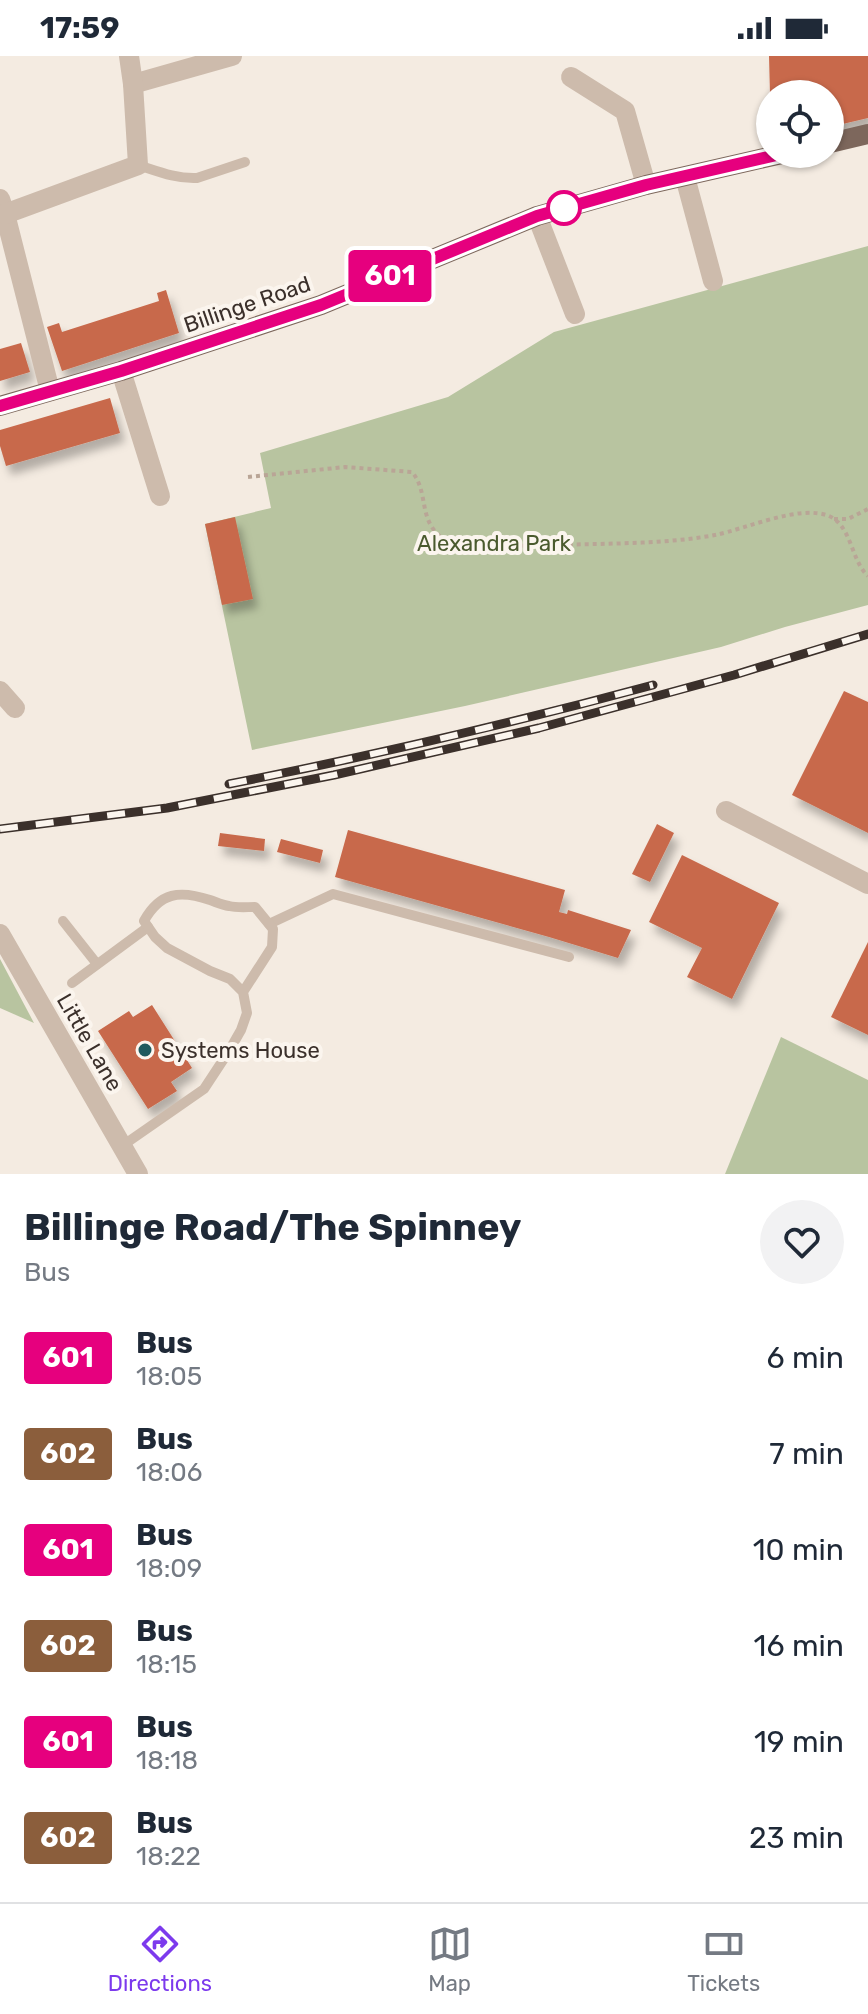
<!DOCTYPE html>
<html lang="en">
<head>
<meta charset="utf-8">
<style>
  body { margin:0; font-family:Rubik,sans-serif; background:#f2f2f3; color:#1f2937; height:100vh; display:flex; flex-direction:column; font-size:30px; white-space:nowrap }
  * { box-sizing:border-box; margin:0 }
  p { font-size:26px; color:#747a83 }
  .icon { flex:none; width:44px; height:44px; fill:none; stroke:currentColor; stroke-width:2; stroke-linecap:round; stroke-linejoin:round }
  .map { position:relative; height:1118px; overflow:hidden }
  .side { display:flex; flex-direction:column; background:#fff; flex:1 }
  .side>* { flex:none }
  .badge { padding:0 16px; border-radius:6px; font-size:28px; line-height:52px }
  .fabs { position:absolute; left:756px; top:24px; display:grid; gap:16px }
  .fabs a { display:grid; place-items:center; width:88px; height:88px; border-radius:50%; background:#fff; box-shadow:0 2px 6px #0004; font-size:40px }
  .map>.badge { position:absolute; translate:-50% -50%; box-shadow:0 0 0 4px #fff }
  .round { display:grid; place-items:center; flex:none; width:84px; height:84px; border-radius:42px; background:#f2f2f3 }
  .headline { display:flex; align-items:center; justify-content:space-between; height:136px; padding:0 24px }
  h1 { font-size:38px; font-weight:700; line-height:60px }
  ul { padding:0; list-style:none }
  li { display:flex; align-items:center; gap:24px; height:96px; padding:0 24px }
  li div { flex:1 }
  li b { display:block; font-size:30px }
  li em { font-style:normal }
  li .badge { min-width:88px; font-weight:700; text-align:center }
  .status { display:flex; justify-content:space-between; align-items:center; height:56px; padding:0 40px; background:#fff; direction:ltr }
  .status svg { height:22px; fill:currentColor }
  .tab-bar { display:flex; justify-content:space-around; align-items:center; height:112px; border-top:2px solid #e0e1e3; background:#fff; font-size:22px; color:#747a83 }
  .tab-bar a { display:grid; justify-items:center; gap:4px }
  .tab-bar .on { color:#7c3aed }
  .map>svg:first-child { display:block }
</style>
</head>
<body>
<div class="status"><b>17:59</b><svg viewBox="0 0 49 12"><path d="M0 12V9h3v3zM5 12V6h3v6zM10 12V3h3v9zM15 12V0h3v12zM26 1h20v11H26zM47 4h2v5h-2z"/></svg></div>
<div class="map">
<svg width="868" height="1118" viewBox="0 0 868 1118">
  <defs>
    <filter id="shadow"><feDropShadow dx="5" dy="9" stdDeviation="4" flood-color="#0004"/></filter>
  </defs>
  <rect width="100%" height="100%" fill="#f4ebe1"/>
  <g fill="#b8c4a0">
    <path d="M 868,190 L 868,549 L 785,571 L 721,591 L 465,650 L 252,694 L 205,468 L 271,452 L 260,397 L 448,341 L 554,276 Z"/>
    <path d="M 0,903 L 34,967 L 0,952 Z"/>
    <path d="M 781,981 L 868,1024 L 868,1118 L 725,1118 Z"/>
  </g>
  <g fill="#c8694b" filter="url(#shadow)">
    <path d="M 769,0 L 868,0 L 868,62 L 830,71 L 830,38 L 770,38 Z"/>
    <path d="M 166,234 L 179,277 L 62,315 L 47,271 L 59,267 L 62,276 L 159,245 L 157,237 Z"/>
    <path d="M 21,287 L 30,316 L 0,325 L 0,293 Z"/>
    <path d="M 110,342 L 120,377 L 6,410 L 0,390 L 0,374 Z"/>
    <path d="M 235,461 L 253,543 L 222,549 L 205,468 Z"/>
    <path d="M 844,635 L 868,646 L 868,777 L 792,739 Z"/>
    <path d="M 657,768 L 674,777 L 650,826 L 632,818 Z"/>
    <path d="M 348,774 L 565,834 L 559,856 L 567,858 L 568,854 L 631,874 L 618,902 L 549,881 L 335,821 Z"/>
    <path d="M 220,777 L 265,783 L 264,795 L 218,790 Z"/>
    <path d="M 281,783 L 323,794 L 320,807 L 277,796 Z"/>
    <path d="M 682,799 L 779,847 L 732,943 L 687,921 L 702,892 L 649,866 Z"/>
    <path d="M 868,886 L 868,979 L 831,961 Z"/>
    <path d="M 152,949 L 192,1012 L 171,1026 L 177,1035 L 148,1053 L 98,975 L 129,955 L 133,961 Z"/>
  </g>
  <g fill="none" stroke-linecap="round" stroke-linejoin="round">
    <g stroke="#b9a596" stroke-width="4" stroke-dasharray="4 4" stroke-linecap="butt">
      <path d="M 248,421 L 345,411 L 412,416 C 426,432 421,455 432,471 C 438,481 447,486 457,491 C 504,490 551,489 598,488 C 637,487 677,486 715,479 C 746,473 799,448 829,460 C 852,470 851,505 868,520"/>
      <path d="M 834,463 L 848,463 L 868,453"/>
    </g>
    <g stroke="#cdbbac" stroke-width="10">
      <path d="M 138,109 C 157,115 176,123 197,122 L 245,106"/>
      <path d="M 63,865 L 97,908"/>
      <path d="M 269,868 L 333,838 L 569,901"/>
      <path d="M 72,927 L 148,871"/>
      <path d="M 122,1090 L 204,1033 L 229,995 L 241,974 L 247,957 L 243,936 L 230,923 L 210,915 L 167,892 L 155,881 L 144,865 C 160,836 180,834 210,844 C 216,846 222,849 229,850 C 237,852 246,851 255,851 L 273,873 L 272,891 L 243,936"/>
    </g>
    <g stroke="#cdbbac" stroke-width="20">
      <path d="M 571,21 L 625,55 L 646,129"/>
      <path d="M 133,28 L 232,0"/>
      <path d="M 685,121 L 713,225"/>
      <path d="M 0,143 L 5,158 L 50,335"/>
      <path d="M 5,158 L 138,109 L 133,28 L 129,0"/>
      <path d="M 537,160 L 575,258"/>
      <path d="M 121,315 L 160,440"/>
      <path d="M 0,635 L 15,652"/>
      <path d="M 726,755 L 868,828"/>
    </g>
    <path stroke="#cdbbac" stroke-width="20" d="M 0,878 L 138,1118"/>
    <g stroke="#7d675c" stroke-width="20">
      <path d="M 830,87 L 868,78"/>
      <path d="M 0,350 L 121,315 L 321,249 L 537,160 L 646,129 L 782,98"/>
    </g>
    <g stroke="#3b302b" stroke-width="9">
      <g id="rail">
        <path d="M 229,728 C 371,700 513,667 653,629"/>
        <path d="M 0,773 L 167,752 L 334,719 L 539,672 L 734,619 L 868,578"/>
      </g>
    </g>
    <use href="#rail" stroke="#fbf5ee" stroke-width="6" stroke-dasharray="18" stroke-linecap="butt"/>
  </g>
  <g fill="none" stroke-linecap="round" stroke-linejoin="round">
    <g stroke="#fff" stroke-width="18">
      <path id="line" d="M 0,350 L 121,315 L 321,249 L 537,160 L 646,129 L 781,98"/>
    </g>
    <use href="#line" stroke="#e6007e" stroke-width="12"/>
  </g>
  <circle fill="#fff" stroke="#e6007e" stroke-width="4" cx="564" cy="152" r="16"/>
  <circle fill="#1f5a5e" stroke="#fbf5ee" stroke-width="3" cx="145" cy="994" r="8"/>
  <g text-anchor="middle" stroke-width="8" stroke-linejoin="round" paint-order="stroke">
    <g font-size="22" fill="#3b302b" stroke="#fbf5ee">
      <text transform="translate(247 248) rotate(-19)" y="8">Billinge Road</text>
      <text transform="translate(90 986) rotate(60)" y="8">Little Lane</text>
    </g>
    <g font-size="22" fill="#4a5a2e" stroke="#fbf5ee">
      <text x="494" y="495">Alexandra Park</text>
    </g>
    <g font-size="22" fill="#3b302b" stroke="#fbf5ee" text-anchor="start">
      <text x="161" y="1002">Systems House</text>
    </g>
  </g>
</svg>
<div class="fabs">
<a><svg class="icon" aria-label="locate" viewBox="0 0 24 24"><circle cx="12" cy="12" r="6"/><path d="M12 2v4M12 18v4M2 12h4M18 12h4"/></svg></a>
</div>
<b class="badge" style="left:390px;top:220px;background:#e6007e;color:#fff">601</b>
</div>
<section class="side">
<div class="headline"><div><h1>Billinge Road/The Spinney</h1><p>Bus</p></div><a class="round"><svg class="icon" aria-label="heart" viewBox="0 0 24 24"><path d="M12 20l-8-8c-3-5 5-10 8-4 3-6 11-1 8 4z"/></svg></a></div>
<ul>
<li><span class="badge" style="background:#e6007e;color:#fff">601</span><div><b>Bus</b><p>18:05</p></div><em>6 min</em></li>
<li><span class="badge" style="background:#8b5e3c;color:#fff">602</span><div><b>Bus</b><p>18:06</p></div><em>7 min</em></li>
<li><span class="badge" style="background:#e6007e;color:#fff">601</span><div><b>Bus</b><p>18:09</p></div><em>10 min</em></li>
<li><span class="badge" style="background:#8b5e3c;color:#fff">602</span><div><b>Bus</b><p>18:15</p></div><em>16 min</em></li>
<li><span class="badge" style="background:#e6007e;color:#fff">601</span><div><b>Bus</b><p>18:18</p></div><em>19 min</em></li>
<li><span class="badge" style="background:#8b5e3c;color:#fff">602</span><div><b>Bus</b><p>18:22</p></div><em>23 min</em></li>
</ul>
</section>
<nav class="tab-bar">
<a class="on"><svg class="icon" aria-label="directions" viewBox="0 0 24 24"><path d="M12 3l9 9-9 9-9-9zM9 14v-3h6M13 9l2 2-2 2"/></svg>Directions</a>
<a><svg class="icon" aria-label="map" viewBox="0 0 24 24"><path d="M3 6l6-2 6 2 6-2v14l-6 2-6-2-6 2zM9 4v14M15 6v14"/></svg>Map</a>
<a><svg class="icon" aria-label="tickets" viewBox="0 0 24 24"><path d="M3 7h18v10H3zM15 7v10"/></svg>Tickets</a>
</nav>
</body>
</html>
